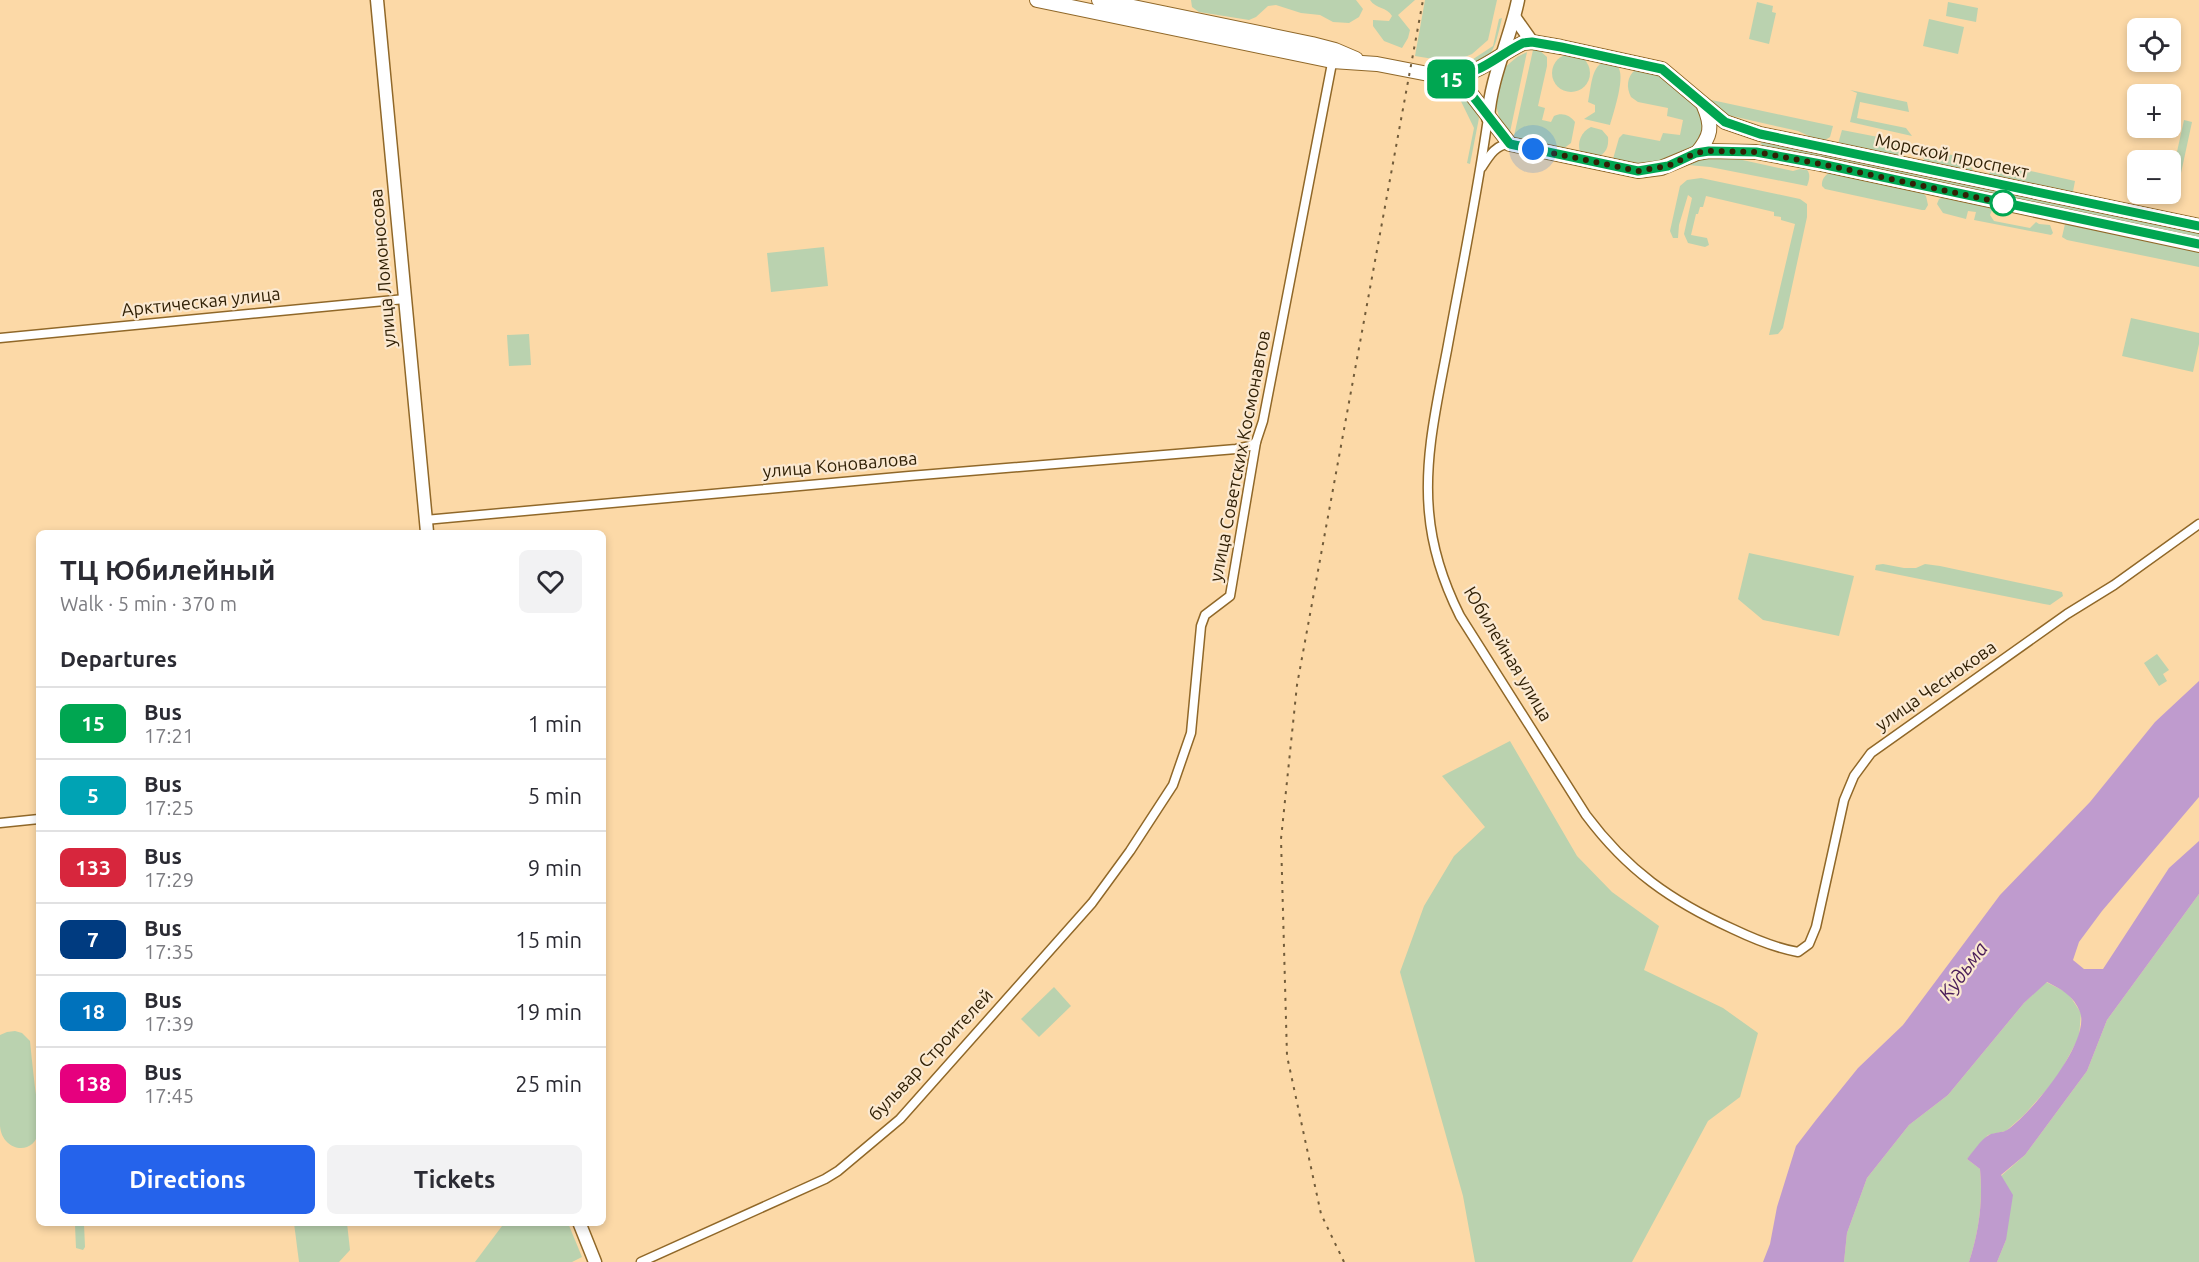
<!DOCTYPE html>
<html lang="en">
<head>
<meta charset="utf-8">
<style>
  body { margin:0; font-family:Ubuntu,sans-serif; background:#f2f2f3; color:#2b2b33; height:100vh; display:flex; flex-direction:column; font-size:22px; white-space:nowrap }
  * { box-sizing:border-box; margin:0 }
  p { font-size:20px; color:#7c7c81 }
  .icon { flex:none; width:33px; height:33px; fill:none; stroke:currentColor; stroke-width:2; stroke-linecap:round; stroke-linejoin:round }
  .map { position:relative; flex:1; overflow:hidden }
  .details { position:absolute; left:36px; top:530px; width:570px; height:696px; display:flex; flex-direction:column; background:#fff; border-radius:9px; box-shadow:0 3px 9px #0003 }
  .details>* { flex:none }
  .badge { padding:0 12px; border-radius:9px; font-size:21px; line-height:39px }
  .tools { position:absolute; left:2127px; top:18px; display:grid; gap:12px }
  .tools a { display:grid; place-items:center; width:54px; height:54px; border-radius:9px; background:#fff; box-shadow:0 3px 9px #0003; font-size:30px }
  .you { position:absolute; width:30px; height:30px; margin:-15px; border:4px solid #fff; border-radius:50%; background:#1a73e8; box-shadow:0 0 0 9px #1a73e833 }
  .map>.badge { position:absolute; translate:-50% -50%; box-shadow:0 0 0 3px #fff }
  h2 { padding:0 24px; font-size:22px; line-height:54px }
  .round { display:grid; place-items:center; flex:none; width:63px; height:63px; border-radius:9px; background:#f2f2f3 }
  .overview { display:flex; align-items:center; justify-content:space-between; height:102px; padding:0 24px }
  h1 { font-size:28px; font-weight:700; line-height:45px }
  .cta { display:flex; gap:12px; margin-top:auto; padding:12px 24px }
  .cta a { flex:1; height:69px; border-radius:9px; background:#2563eb; color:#fff; font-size:24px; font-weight:700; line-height:69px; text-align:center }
  .cta a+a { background:#f2f2f3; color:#2b2b33 }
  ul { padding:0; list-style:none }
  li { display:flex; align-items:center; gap:18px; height:72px; padding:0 24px; border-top:2px solid #e1e1e2 }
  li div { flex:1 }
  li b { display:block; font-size:22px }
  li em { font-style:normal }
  li .badge { min-width:66px; font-weight:700; text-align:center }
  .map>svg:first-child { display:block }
</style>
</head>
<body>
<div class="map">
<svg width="2199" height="1262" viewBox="0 0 2199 1262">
  <rect width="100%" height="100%" fill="#fcd9a7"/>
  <g fill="#bad2af">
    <path d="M 1191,0 L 1356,0 L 1363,9 L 1359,17 L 1349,23 L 1333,22 L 1320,15 L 1301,13 L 1276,5 L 1268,6 L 1256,17 L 1249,20 L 1199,12 L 1192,7 Z"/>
    <path d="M 1370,0 L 1415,0 L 1398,15 L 1410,30 L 1408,38 L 1402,48 L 1384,41 L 1373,26 L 1373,20 L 1389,21 L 1392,16 C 1387,7 1376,9 1370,0 Z"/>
    <path d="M 1425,0 L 1497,0 L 1488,40 L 1472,54 L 1465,57 L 1446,61 L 1415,56 Z"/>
    <path d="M 1757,2 L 1773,6 L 1772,12 L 1776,13 L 1769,44 L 1749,39 Z"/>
    <path d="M 1948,2 L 1978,8 L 1976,22 L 1946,16 Z"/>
    <path d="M 1502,18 C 1492,59 1494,55 1457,74 L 1458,69 L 1493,46 L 1499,19 Z"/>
    <path d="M 1929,19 L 1964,27 L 1958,54 L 1923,46 Z"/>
    <path d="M 1533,50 L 1539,50 L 1547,57 L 1547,66 L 1538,106 L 1545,108 L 1542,120 L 1551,122 L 1554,116 C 1562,112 1570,115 1575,122 L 1571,143 L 1563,149 L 1517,141 L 1514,136 Z"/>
    <path d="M 1527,52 L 1510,132 L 1500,120 L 1495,102 L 1504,68 L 1517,57 Z"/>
    <circle cx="1571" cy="73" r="19"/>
    <path d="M 1603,62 C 1607,63 1614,64 1617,66 C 1627,74 1613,114 1610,125 L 1584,119 L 1595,112 L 1595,105 L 1588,102 C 1591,89 1591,68 1603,62 Z"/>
    <path d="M 1635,70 L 1657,74 L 1673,83 L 1697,107 L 1704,125 L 1702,137 L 1691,152 L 1642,167 L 1613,159 L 1619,138 L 1623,134 L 1660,141 L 1663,133 L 1680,135 L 1683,120 L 1667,116 L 1668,108 L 1638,102 L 1631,97 C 1626,87 1627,77 1635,70 Z"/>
    <path d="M 1455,89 L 1470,101 L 1479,118 L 1470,164 L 1467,163 L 1474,128 Z"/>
    <path d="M 1850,90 L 1907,102 L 1909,112 L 1860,102 L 1857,118 L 1906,128 L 1912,136 L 1850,122 L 1857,93 Z"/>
    <path d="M 1707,99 L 1833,126 L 1830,137 L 1822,142 L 1798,131 L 1723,114 Z"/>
    <path d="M 2184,120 L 2192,122 L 2178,187 L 2171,186 L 2171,179 Z"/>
    <path d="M 1591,127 L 1602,130 L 1608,137 C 1609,147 1606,153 1597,158 L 1580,152 C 1577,142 1581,132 1591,127 Z"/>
    <path d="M 1842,130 L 1909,143 C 1910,151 1906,153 1899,157 L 1838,144 Z"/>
    <path d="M 1764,141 L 2199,233 L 2199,239 L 1765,148 L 1760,143 Z"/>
    <path d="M 1921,148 L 1965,158 L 1976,175 L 1927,165 L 1921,154 Z"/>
    <path d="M 1713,156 L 1729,157 L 1793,171 L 1800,169 L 1807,170 C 1811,174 1809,181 1807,186 L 1710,167 L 1688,165 L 1688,163 Z"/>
    <path d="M 1995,163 L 2075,181 L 2072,197 L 1987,178 Z"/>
    <path d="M 1831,172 L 1920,191 L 1926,196 L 1928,205 L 1925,210 L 1922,210 L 1825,189 L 1822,186 C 1821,179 1826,174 1831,172 Z"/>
    <path d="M 1701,178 L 1800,199 L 1807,204 L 1807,217 L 1783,328 L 1778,334 L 1769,335 L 1795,224 L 1781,220 L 1781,217 L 1774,216 L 1774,212 L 1706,196 L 1703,207 L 1700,207 L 1698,214 L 1696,214 L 1691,235 L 1707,238 L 1709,245 L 1705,247 L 1688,243 L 1684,234 L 1692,198 L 1688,195 L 1679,225 L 1678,238 L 1673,238 L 1670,231 L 1680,186 L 1687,180 Z"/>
    <path d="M 1946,196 L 1990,207 L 1992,210 L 1990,215 L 1994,221 L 2030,228 L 2036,222 L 2039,224 L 2050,225 L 2053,233 L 2051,235 L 1974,220 L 1976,212 L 1968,211 L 1966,219 L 1943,213 L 1937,204 L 1939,199 Z"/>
    <path d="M 2065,224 L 2199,251 L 2199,267 L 2067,240 L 2062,237 Z"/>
    <path d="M 824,247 L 828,286 L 771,292 L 767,253 Z"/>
    <path d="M 2131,318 L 2199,333 L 2199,344 L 2193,372 L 2122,356 Z"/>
    <path d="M 529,334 L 531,365 L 509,366 L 507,335 Z"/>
    <path d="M 1749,553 L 1854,576 L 1839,636 L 1763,620 L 1738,599 Z"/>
    <path d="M 1883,564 L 1904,568 L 1916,568 L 1925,564 L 1940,566 L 2062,592 L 2063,596 L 2050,605 L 2044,604 L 1875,570 L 1876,565 Z"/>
    <path d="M 2157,654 L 2169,670 L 2163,674 L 2167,681 L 2159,686 L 2144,663 Z"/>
    <path d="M 1510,741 L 1577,856 L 1612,892 L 1659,926 L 1644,970 L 1723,1008 L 1758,1033 L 1740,1097 L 1708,1121 L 1632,1262 L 1475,1262 L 1463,1196 L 1400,972 L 1424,906 L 1454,856 L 1485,827 L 1442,776 Z"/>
    <path d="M 2199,894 L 2199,1262 L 1997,1262 L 2006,1240 L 2001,1176 L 2025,1155 L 2087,1071 L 2107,1020 Z"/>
    <path d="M 2046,982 L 2068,993 L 2081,1013 L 2079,1037 L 2057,1078 L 2024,1115 L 2006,1131 L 1988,1135 L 1967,1159 L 1980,1169 C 1983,1202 1979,1231 1969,1262 L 1844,1262 L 1847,1233 L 1867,1178 L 1909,1125 L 1948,1095 L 2024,1003 Z"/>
    <path d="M 1054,987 L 1071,1006 L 1039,1037 L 1021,1019 Z"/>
    <path d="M 15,1031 L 22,1033 L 30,1041 C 32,1061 34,1082 37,1102 C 37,1111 40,1121 39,1130 C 35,1157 2,1152 0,1126 L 0,1035 L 7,1032 Z"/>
    <path d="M 505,1222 L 568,1223 L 582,1257 L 572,1262 L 475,1262 Z"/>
    <path d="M 77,1223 L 84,1224 L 85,1247 L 83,1250 L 76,1248 L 75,1225 Z"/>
    <path d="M 294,1223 L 347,1223 L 350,1250 L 339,1262 L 299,1262 Z"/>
  </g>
  <path fill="#bf9bce" d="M 2199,681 L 2199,797 L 2102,911 L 2079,942 L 2073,960 L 2084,969 L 2103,969 L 2169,868 L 2199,841 L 2199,894 L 2107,1020 L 2087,1071 L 2025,1155 L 2001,1175 L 2013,1195 L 2006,1240 L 1997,1262 L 1969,1262 C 1979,1231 1983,1202 1980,1169 L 1967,1159 C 1973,1152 1981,1139 1989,1135 C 1994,1132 2002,1133 2007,1130 C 2030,1115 2091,1041 2080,1012 C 2074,996 2061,989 2047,982 L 2024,1003 L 1948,1095 L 1909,1125 L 1867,1178 L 1847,1233 L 1844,1262 L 1763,1262 L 1770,1244 L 1777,1207 L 1796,1146 L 1816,1120 L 1858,1068 L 1903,1025 L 2000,895 L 2090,802 L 2155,722 Z"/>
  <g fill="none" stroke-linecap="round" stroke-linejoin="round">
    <g stroke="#906829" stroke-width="11">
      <g id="street">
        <path d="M 1488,118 C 1477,196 1461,273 1447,350 C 1437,403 1424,458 1429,512 C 1432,548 1444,584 1460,616 L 1586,815 C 1627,870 1671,901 1733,929 C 1754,939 1775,948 1798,952 L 1809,944 L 1816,927 L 1844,800 L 1854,776 L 1871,753 L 2067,614 L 2114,585 L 2199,524"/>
        <path d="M 1482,167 C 1489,156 1496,144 1510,144"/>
        <path d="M 0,338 L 405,299"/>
        <path d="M 425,520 L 909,476 L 1236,449 L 1250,446 L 1256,442"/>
        <path d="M 0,823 L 39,819"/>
        <path d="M 641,1262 L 825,1179 L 838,1171 L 900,1119 L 1092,903 L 1130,851 L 1173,785 L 1191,733 L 1201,626 L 1205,615 L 1230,596 L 1256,442 L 1263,421 L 1333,58"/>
      </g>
    </g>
    <g stroke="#906829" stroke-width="15">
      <g id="secondary">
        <path d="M 377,0 L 427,532"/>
        <path d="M 1515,18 L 1532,42"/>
        <path d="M 1488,118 C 1491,76 1510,40 1518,0"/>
        <path d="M 579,1222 L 595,1262"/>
      </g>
    </g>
    <g stroke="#906829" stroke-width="16">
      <g id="primary">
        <path d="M 1037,0 L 1332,61 L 1377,64 L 1449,78 L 1468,90 L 1510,144 L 1638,171 L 1661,168 L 1697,153 L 1709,151 L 1756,152 L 1821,164 L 2199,245"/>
        <path d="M 1099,0 L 1312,44 L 1335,50 L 1356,59"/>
        <path d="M 1449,78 C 1479,74 1498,55 1523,43 L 1532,42 L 1561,47 L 1662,69 L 1725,122 L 1760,134 L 2199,226"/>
        <path d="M 1697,153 C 1711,136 1713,127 1704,106"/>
      </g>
    </g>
    <use href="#street" stroke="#fff" stroke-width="8"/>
    <use href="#secondary" stroke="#fff" stroke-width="12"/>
    <use href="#primary" stroke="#fff" stroke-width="14"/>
    <path stroke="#725c3a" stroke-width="2" stroke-dasharray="3 6" stroke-linecap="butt" d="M 1344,1262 L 1321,1214 L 1287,1056 L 1281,839 L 1297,685 L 1423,0"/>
  </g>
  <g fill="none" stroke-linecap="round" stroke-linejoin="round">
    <g stroke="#fff" stroke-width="14">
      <path id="line" d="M 2199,226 L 1760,134 L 1725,122 L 1662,69 L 1561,47 L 1532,42 L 1523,43 C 1497,56 1480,74 1449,78 L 1468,90 L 1510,144 L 1524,147 L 1638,171 L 1668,166 L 1696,153 L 1709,151 L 1756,152 L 1821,164 L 2199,244"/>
    </g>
    <use href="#line" stroke="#00a651" stroke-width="9"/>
    <path stroke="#312106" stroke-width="6" stroke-dasharray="0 10.8" d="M 1533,149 L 1638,171 L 1668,166 L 1696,153 L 1709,151 L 1756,152 L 1821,164 L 2003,203"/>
  </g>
  <circle fill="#fff" stroke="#00a651" stroke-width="3" cx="2003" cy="203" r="12"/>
  <g text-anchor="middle" stroke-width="4.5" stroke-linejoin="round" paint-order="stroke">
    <g font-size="18" fill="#312106" stroke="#fbe9d1">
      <text transform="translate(1952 156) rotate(12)" y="6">Морской проспект</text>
      <text transform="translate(383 268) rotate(-95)" y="6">улица Ломоносова</text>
      <text transform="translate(201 302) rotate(-6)" y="6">Арктическая улица</text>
      <text transform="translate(1240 456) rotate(-79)" y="6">улица Советских Космонавтов</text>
      <text transform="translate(840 465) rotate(-5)" y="6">улица Коновалова</text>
      <text transform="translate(1508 654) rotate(59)" y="6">Юбилейная улица</text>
      <text transform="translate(1936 686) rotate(-35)" y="6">улица Чеснокова</text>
      <text transform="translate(931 1055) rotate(-47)" y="6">бульвар Строителей</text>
    </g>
    <g font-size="20" font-style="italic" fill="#4a1d59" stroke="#fbe9d1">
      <text transform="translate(1963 971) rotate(-53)" y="7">Кудьма</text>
    </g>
  </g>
</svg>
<div class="tools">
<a><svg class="icon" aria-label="locate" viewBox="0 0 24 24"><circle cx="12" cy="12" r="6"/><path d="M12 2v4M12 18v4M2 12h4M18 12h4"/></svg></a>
<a>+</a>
<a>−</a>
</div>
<div class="you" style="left:1533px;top:149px"></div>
<b class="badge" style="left:1451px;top:79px;background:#00a651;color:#fff">15</b>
<section class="details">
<div class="overview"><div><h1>ТЦ Юбилейный</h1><p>Walk · 5 min · 370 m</p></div><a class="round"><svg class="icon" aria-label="heart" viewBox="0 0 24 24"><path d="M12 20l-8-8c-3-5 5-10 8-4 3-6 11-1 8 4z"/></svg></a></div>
<h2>Departures</h2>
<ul>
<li><span class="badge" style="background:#00a651;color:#fff">15</span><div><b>Bus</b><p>17:21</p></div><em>1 min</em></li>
<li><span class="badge" style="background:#00a3b4;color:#fff">5</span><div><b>Bus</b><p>17:25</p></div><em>5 min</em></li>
<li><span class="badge" style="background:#d7263d;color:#fff">133</span><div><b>Bus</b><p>17:29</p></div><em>9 min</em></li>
<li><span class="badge" style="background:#003b80;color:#fff">7</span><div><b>Bus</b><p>17:35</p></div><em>15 min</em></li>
<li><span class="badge" style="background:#0072bc;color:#fff">18</span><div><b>Bus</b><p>17:39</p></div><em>19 min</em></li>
<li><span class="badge" style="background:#e6007e;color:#fff">138</span><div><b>Bus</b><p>17:45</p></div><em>25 min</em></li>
</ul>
<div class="cta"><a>Directions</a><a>Tickets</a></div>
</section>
</div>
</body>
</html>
